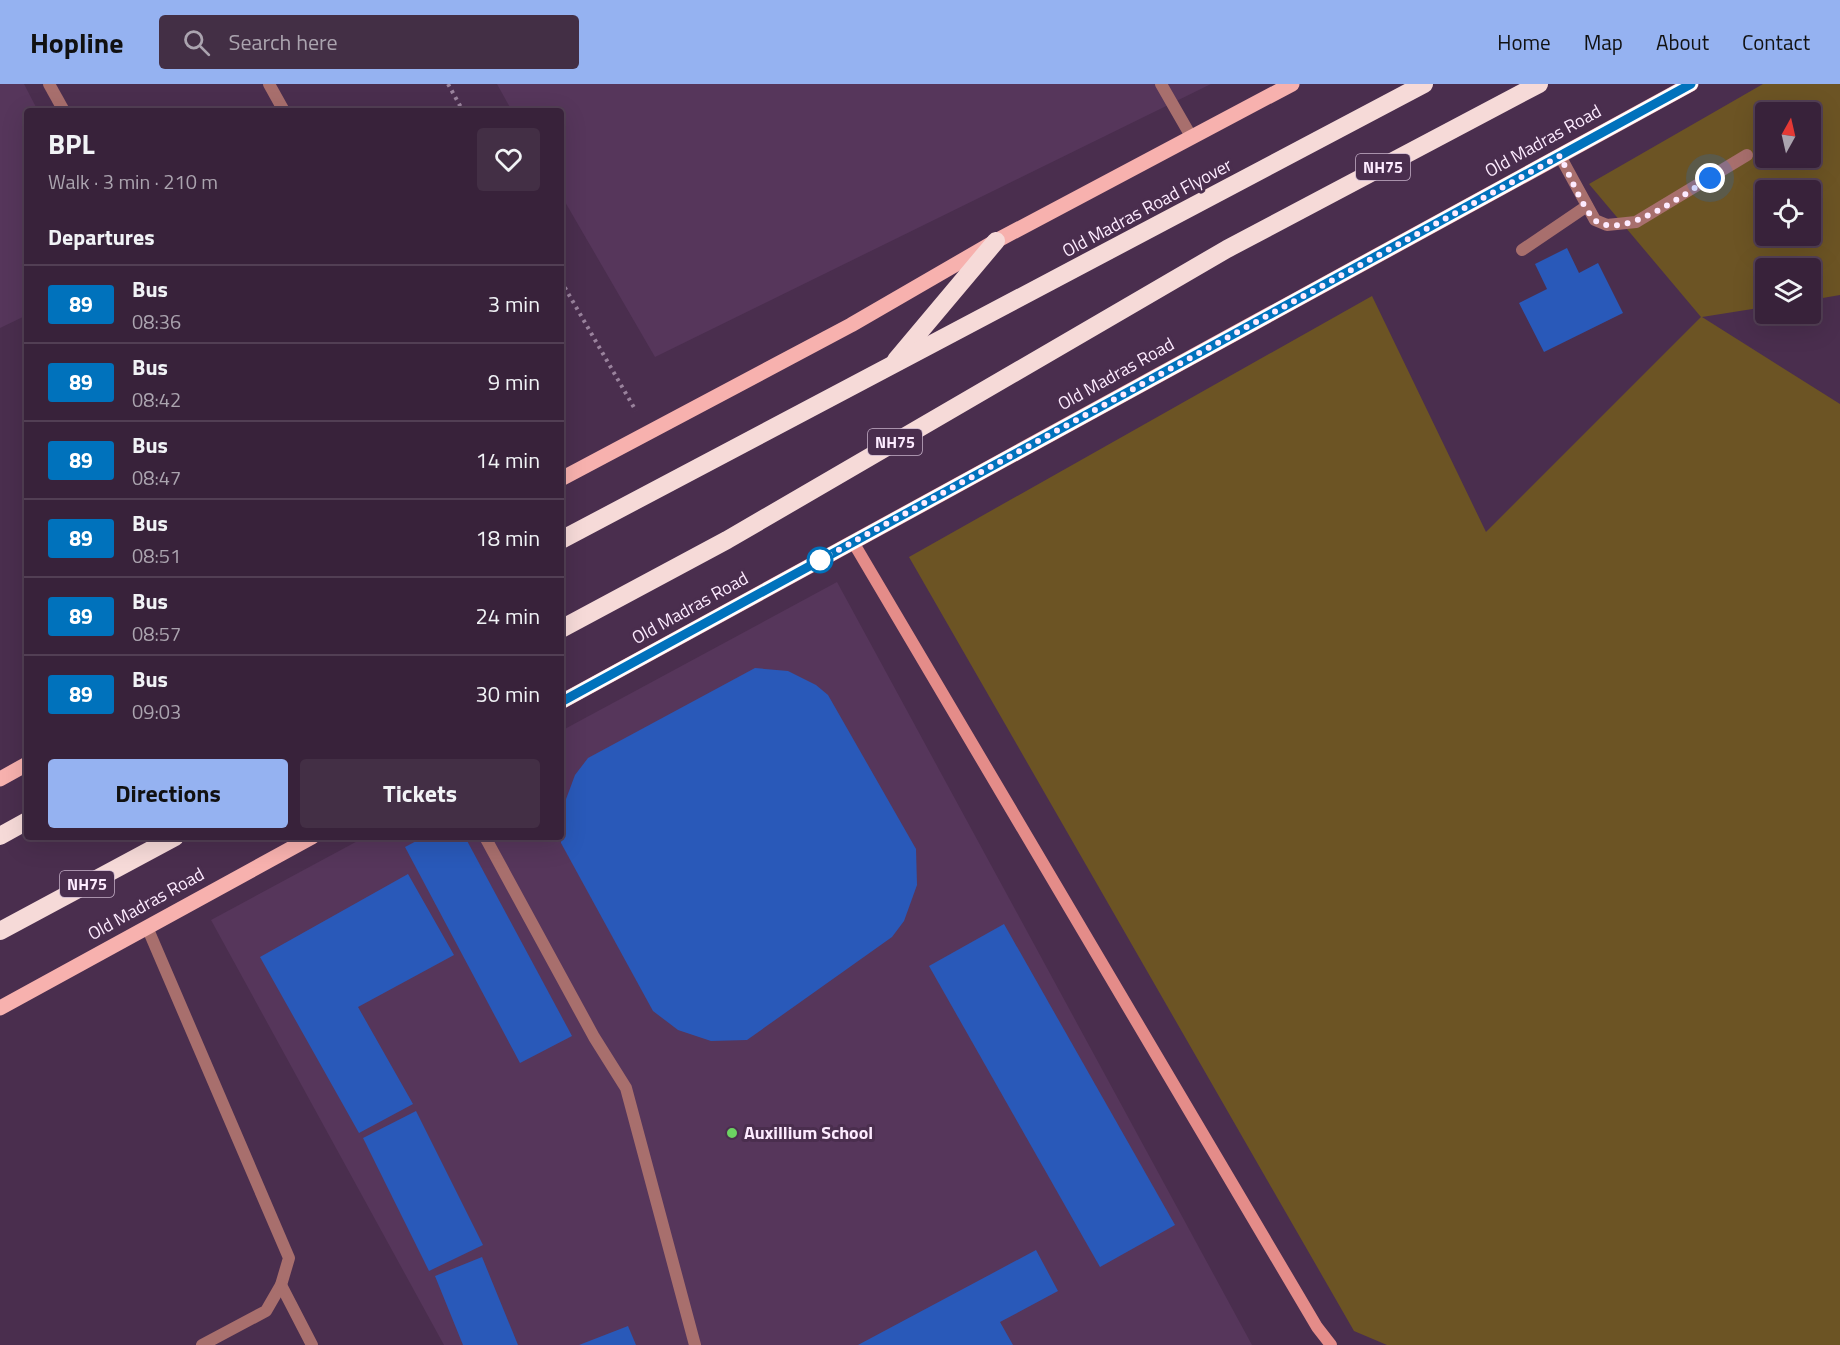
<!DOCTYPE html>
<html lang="en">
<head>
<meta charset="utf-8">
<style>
  body { margin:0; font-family:"Titillium Web",sans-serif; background:#432f45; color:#f1f3f6; height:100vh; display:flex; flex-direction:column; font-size:22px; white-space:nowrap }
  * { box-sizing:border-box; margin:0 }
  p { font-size:20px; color:#aba4af }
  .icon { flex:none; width:33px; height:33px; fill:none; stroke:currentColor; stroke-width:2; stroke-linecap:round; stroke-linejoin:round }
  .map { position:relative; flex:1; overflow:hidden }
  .sheet { position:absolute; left:24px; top:24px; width:540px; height:732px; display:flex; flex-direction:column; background:#38223a; border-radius:6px; box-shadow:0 6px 24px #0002,0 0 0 2px #523f54 }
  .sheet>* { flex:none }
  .badge { padding:0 12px; border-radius:4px; font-size:21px; line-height:39px }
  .needle { width:39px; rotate:8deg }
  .controls { position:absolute; left:1755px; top:18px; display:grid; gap:12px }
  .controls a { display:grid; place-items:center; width:66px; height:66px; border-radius:6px; background:#38223a; box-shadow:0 6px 24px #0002,0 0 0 2px #523f54; font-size:30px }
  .you { position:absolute; width:30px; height:30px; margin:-15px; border:4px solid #fff; border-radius:50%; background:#1a73e8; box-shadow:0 0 0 9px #1a73e833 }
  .map>.badge { position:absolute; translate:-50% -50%; box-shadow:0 0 0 3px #fff }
  h2 { padding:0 24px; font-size:22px; line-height:54px }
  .round { display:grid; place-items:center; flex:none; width:63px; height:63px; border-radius:6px; background:#432f45 }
  .head { display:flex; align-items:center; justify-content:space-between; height:102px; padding:0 24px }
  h1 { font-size:28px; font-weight:700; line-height:45px }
  .button { display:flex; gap:12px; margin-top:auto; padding:12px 24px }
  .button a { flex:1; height:69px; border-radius:6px; background:#95b2f1; color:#111; font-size:24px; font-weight:700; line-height:69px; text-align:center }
  .button a+a { background:#432f45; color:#f1f3f6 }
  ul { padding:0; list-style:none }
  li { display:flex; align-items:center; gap:18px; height:78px; padding:0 24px; border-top:2px solid #523f54 }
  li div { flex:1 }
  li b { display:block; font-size:22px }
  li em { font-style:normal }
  li .badge { min-width:66px; font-weight:700; text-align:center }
  header { display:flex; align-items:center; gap:36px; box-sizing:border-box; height:84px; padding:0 30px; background:#95b2f1; color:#111 }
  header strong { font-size:28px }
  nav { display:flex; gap:33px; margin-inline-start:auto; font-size:21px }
  .search { width:420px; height:54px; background:#432f45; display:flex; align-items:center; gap:15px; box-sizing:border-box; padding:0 21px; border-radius:6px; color:#aba4af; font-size:22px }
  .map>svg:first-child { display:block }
</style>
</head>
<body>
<header>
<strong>Hopline</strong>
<div class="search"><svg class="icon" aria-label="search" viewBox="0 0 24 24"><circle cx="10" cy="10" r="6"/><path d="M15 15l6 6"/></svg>Search here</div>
<nav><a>Home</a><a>Map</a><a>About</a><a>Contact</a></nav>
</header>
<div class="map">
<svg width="1840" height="1261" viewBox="0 0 1840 1261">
  <rect width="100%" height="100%" fill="#4a2e4e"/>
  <g fill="#56365b">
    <path d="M 0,0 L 24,0 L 38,27 L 27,27 L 27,231 L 0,244 Z"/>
    <path d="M 497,0 L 1211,0 L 655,273 L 561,111 L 561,27 L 512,27 Z"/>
    <path d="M 837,498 L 1252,1261 L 444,1261 L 211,836 L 365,753 L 561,753 L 561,647 Z"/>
  </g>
  <path fill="#6c5424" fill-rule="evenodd" d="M 1763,0 L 1840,0 L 1840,211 L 1811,216 L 1810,184 L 1766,184 L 1765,223 L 1702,233 L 1840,320 L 1840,1261 L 1387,1261 L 1354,1247 L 909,473 L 1372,212 L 1486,448 L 1701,233 L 1589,100 ZM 1766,28 L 1810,28 L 1810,74 L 1766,74 ZM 1766,106 L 1810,106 L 1810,152 L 1766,152 Z"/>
  <g fill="#2959b9">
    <path d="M 1567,164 L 1579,189 L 1598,179 L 1623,229 L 1544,268 L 1519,219 L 1547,205 L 1535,180 Z"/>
    <path d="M 755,584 L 788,587 L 816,601 L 828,611 L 916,765 L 917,801 L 904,837 L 892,853 L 747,956 L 711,957 L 678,946 L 653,927 L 561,759 L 562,726 L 575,691 L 588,674 Z"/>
    <path d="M 424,753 L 465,753 L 572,952 L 520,979 L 405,763 Z"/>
    <path d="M 408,790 L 454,871 L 358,923 L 413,1020 L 359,1049 L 260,873 Z"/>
    <path d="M 1004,840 L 1175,1141 L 1100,1183 L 929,882 Z"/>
    <path d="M 416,1027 L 483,1161 L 429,1187 L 363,1054 Z"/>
    <path d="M 1036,1166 L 1058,1207 L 1000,1238 L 1013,1261 L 858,1261 Z"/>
    <path d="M 482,1173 L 518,1261 L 463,1261 L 435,1192 Z"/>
    <path d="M 628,1242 L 636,1261 L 579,1261 Z"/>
  </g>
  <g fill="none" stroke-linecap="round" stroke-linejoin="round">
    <g stroke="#9a839d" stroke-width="4" stroke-dasharray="3 4.5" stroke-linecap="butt">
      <path d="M 448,0 L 463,27"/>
      <path d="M 561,197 L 636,327"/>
    </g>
    <g stroke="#a86f6d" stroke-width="12">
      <path d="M 49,0 L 64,27"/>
      <path d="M 269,0 L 284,27"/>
      <path d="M 1161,0 L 1192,54"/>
      <path d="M 1560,72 L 1595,136 L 1607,141 L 1636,138 L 1747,71"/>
      <path d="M 1522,166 L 1587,122"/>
      <path d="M 485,753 L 594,953 L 626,1004 L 695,1261"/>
      <path d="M 147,843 L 289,1174 L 281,1201 L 266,1227 L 202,1261"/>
      <path d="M 281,1201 L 312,1261"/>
    </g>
    <path stroke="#e48c89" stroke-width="12" d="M 853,458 L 1317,1243 L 1331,1261"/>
    <g stroke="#f7b1ae" stroke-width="15">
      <path d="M 561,395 L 851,241 L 996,157 L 1292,0"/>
      <path d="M 561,618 L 1691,0"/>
      <path d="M 0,695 L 27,680"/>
      <path d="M 0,924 L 312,753"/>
    </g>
    <g stroke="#f6dad8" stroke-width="18">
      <path d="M 896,276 L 996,157"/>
      <path d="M 561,456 L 1424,0"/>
      <path d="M 561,545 L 727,456 L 1227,165 L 1539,0"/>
      <path d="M 0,752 L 27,737"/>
      <path d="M 0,847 L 175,753"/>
    </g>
  </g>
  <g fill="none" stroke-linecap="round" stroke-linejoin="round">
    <g stroke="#fff" stroke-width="14">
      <path id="line" d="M 561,618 L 1691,0"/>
    </g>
    <use href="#line" stroke="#0072bc" stroke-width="9"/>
    <path stroke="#fdebff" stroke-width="6" stroke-dasharray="0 10.8" d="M 820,476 L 1560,72 C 1568,87 1584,128 1596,137 C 1624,156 1686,109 1710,94"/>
  </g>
  <circle fill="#fff" stroke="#0072bc" stroke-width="3" cx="820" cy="476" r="12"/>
  <circle fill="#6cd362" stroke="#4a2e4e" stroke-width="2" cx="732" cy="1049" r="6"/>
  <g text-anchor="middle" stroke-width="6" stroke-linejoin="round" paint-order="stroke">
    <g fill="#4a2e4e" stroke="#c7b2ca" stroke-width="1.5">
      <rect x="1356" y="70" width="54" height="26" rx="4.5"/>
      <rect x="868" y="345" width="54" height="26" rx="4.5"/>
      <rect x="60" y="787" width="54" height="26" rx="4.5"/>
    </g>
    <g font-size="16" font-weight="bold" fill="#fdebff">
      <text x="1383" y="89">NH75</text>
      <text x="895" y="364">NH75</text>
      <text x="87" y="806">NH75</text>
    </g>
    <g font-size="18" fill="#fdebff" stroke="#4a2e4e">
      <text transform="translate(1543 57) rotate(-29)" y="6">Old Madras Road</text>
      <text transform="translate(1147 124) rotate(-28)" y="6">Old Madras Road Flyover</text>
      <text transform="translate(1116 290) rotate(-29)" y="6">Old Madras Road</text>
      <text transform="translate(690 524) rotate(-29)" y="6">Old Madras Road</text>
      <text transform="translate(146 820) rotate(-29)" y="6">Old Madras Road</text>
    </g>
    <g font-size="18" font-weight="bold" fill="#fdebff" stroke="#4a2e4e" text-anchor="start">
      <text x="744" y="1055">Auxillium School</text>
    </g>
  </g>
</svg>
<div class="controls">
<a><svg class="needle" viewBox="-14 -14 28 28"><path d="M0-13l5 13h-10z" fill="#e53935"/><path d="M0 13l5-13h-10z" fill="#aba4af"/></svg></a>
<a><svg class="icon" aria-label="locate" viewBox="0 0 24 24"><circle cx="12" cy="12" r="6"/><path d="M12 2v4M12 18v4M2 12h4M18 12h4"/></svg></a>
<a><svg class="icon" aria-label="layers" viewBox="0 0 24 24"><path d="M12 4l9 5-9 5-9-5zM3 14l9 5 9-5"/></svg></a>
</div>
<div class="you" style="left:1710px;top:94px"></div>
<section class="sheet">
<div class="head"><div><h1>BPL</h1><p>Walk · 3 min · 210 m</p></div><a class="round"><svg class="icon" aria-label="heart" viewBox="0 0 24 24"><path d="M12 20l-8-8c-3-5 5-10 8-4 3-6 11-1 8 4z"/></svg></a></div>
<h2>Departures</h2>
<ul>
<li><span class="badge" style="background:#0072bc;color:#fff">89</span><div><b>Bus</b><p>08:36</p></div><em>3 min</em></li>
<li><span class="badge" style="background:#0072bc;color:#fff">89</span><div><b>Bus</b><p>08:42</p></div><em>9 min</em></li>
<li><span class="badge" style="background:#0072bc;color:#fff">89</span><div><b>Bus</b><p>08:47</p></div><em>14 min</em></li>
<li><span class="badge" style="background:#0072bc;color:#fff">89</span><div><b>Bus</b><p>08:51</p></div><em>18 min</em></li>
<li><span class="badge" style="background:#0072bc;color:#fff">89</span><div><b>Bus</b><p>08:57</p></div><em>24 min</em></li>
<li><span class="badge" style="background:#0072bc;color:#fff">89</span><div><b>Bus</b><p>09:03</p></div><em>30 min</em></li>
</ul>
<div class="button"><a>Directions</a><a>Tickets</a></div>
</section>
</div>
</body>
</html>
